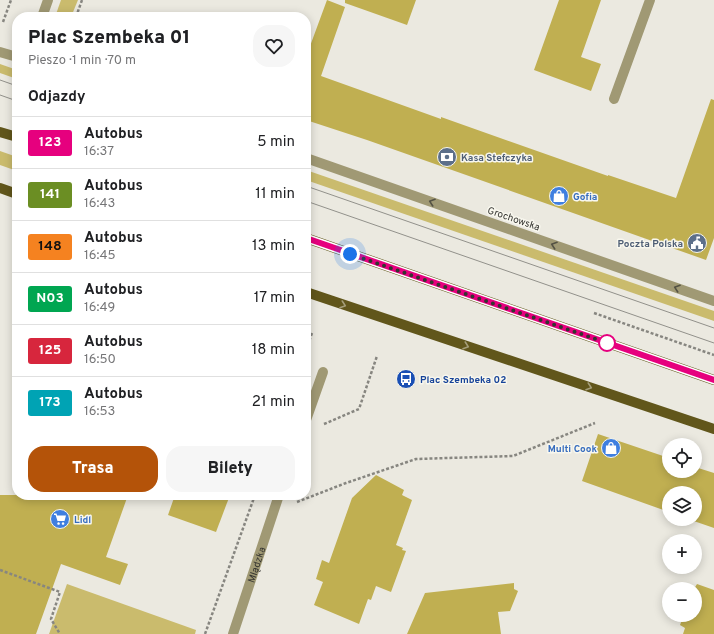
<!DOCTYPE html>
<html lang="pl">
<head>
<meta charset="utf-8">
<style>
  body { margin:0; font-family:Overpass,sans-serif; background:#f6f6f6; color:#202124; height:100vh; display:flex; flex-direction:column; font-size:15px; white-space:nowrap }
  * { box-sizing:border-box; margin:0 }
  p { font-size:13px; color:#757577 }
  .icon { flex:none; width:22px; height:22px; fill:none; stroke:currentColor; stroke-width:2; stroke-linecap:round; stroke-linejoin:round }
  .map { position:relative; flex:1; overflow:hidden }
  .details { position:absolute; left:12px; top:12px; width:299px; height:488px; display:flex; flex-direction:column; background:#fff; border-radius:16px; box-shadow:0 2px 10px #0003 }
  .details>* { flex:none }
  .badge { padding:0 8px; border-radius:3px; font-size:14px; line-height:26px }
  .buttons { position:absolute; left:662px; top:438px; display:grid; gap:8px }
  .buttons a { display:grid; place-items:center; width:40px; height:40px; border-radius:50%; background:#fff; box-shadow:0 2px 10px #0003; font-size:20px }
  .you { position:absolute; width:20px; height:20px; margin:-10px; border:3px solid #fff; border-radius:50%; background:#1a73e8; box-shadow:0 0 0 6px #1a73e833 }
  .map>.badge { position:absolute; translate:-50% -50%; box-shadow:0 0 0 2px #fff }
  h2 { padding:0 16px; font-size:15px; line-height:36px }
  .round { display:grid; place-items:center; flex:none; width:42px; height:42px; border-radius:16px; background:#f6f6f6 }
  .head { display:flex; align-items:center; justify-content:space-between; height:68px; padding:0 16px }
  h1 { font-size:19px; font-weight:800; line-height:30px }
  .cta { display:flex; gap:8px; margin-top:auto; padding:8px 16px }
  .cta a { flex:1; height:46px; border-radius:16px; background:#b45309; color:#fff; font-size:16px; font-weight:800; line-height:46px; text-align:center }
  .cta a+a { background:#f6f6f6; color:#202124 }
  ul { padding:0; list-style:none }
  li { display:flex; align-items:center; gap:12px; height:52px; padding:0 16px; border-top:1px solid #e0e0e0 }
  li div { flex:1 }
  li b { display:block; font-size:15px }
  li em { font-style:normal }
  li .badge { min-width:44px; font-weight:700; text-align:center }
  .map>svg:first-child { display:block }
</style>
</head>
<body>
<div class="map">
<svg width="714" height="634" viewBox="0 0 714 634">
  <rect width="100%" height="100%" fill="#ebe9e0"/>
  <g fill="#cabb6d">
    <path d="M 61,0 L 78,0 L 71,17 L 55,17 Z"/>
    <path d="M 0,64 L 17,70 L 17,79 L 0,73 Z"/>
    <path d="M 0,151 L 17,157 L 17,171 L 0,165 Z"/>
    <path d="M 306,170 L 714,311 L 714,321 L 306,180 Z"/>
    <path d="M 67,584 L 196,630 L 195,634 L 49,634 Z"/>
  </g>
  <g fill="#c0af51">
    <path d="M 327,0 L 345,7 L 321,76 L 441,119 L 441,117 L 608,176 L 608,175 L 676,198 L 711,99 L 714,100 L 714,238 L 706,260 L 367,140 L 306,120 L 306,57 Z"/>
    <path d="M 345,0 L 416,0 L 407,25 L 345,3 Z"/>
    <path d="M 559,0 L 601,0 L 581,57 L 601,64 L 591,91 L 534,70 Z"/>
    <path d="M 598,434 L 669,458 L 669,471 L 695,471 L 695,467 L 714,473 L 714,528 L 688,519 L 695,519 L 695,493 L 669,493 L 669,512 L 582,481 Z"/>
    <path d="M 376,475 L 404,490 L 402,495 L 412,500 L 396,545 L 403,548 L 402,550 L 406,551 L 391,592 L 376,586 L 371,600 L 368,599 L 359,624 L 314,605 L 323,582 L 316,579 L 322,560 L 329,563 L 352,498 Z"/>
    <path d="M 0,495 L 128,495 L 106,557 L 128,564 L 120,585 L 61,564 L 36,634 L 0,634 Z"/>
    <path d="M 175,495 L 230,495 L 216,532 L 168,515 Z"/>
    <path d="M 514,583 L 514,589 L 518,591 L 510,611 L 498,612 L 501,634 L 407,634 L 425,593 Z"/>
    <path d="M 697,584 L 714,590 L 714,634 L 683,634 L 685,628 L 680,625 L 684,615 L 695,615 L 694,589 Z"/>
  </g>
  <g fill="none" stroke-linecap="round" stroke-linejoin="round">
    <g stroke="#878680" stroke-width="2.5" stroke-dasharray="3 2" stroke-linecap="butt">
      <path d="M 76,17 L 82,0"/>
      <path d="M 3,22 L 11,0"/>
      <path d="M 594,313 L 714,355"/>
      <path d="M 306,336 L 311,334"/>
      <path d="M 306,350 L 312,333"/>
      <path d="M 324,424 L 359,409 L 377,356"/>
      <path d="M 297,502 L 346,483 L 416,459 L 513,456 L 595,423"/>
      <path d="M 0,570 L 60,592 L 51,619 L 60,634"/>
      <path d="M 205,634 L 255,495"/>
    </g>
    <g stroke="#a09974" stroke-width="10">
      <path d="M 42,17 L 48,0"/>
      <path d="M 0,52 L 17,57"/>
      <path d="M 614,99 L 650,0"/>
      <path d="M 306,158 L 714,301"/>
      <path d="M 306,420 L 323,372"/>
      <path id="s1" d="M 233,634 L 279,495"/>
    </g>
    <g stroke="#61561b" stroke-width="10">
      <path d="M 0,132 L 17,137"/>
      <path d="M 0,188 L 17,194"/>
      <path d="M 306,238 L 714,380"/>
      <path d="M 306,292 L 714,429"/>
    </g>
    <g stroke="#92918b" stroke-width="1">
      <path d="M 0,80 L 17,86"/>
      <path d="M 0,95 L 17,101"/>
      <path d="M 306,186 L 714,328"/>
      <path d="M 306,201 L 714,343"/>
    </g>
  </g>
  <defs><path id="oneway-chevron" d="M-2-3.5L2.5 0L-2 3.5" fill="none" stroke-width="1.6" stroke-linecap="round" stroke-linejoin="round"/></defs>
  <g stroke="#545244">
    <use href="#oneway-chevron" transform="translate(432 202) rotate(-161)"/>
    <use href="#oneway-chevron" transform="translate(554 245) rotate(-161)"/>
    <use href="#oneway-chevron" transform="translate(677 288) rotate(-161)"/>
  </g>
  <g stroke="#a59e7a">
    <use href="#oneway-chevron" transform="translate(343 305) rotate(19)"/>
    <use href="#oneway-chevron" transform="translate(466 346) rotate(19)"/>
    <use href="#oneway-chevron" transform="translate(589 387) rotate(19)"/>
  </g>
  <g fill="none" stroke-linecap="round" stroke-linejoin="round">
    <g stroke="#fff" stroke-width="9">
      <path id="line" d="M 306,238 L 714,380"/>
    </g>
    <use href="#line" stroke="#e6007e" stroke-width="6"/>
    <path stroke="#343430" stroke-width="4" stroke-dasharray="0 7.2" d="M 350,254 L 607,343"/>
  </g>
  <defs>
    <g id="bank-disc" transform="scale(1)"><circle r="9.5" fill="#5c6f8a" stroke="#f8f7ee"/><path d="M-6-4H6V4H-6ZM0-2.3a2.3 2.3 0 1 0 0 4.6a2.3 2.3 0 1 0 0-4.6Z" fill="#fff"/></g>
    <g id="shop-disc" transform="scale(1)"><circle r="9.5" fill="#3f7fe0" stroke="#f8f7ee"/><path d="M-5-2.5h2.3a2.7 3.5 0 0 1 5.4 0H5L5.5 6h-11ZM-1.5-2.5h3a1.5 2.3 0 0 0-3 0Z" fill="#fff"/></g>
    <g id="civic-disc" transform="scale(1)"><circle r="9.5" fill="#5c6f8a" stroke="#f8f7ee"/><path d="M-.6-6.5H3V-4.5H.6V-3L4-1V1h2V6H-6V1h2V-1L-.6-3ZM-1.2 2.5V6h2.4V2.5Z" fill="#fff"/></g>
    <g id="bus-disc" transform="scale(1)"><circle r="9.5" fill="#1a4fb4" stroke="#f8f7ee"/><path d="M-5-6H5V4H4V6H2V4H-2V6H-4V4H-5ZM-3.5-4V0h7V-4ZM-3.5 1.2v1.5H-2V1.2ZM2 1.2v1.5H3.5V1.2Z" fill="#fff"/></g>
    <g id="supermarket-disc" transform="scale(1)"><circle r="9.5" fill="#3f7fe0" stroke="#f8f7ee"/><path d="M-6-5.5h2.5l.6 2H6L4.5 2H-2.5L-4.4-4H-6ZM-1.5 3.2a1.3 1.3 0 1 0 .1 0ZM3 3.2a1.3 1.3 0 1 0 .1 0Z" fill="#fff"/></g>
  </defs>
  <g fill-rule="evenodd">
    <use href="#bank-disc" x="447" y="157"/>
    <use href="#shop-disc" x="559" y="196"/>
    <use href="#civic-disc" x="697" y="243"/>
    <use href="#bus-disc" x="406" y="379"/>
    <use href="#shop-disc" x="611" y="448"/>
    <use href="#supermarket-disc" x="60" y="519"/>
  </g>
  <circle fill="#fff" stroke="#e6007e" stroke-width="2" cx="607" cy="343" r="8"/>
  <g text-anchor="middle" stroke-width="3" stroke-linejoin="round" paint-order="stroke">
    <g font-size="10" font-weight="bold" fill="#4e5e75" stroke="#f8f7ee" text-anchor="start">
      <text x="461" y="161">Kasa Stefczyka</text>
      <text x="683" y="247" text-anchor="end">Poczta Polska</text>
    </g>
    <g font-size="10" font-weight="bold" fill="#366cbe" stroke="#f8f7ee" text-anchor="start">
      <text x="573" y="200">Gofia</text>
      <text x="597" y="452" text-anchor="end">Multi Cook</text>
      <text x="74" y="523">Lidl</text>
    </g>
    <g font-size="10" fill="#343430" stroke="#f8f7ee">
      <text transform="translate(514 218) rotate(19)" y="4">Grochowska</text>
      <text dy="4" stroke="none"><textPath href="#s1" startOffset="73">Mlądzka</textPath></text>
    </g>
    <g font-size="10" font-weight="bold" fill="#164399" stroke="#f8f7ee" text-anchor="start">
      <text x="420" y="383">Plac Szembeka 02</text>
    </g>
  </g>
</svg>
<div class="buttons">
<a><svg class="icon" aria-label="locate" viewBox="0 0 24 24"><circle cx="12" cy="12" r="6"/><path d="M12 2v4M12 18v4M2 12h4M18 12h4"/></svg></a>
<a><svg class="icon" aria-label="layers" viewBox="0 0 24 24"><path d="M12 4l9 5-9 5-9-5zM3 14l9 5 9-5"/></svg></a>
<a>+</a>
<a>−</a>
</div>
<div class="you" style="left:350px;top:254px"></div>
<section class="details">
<div class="head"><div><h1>Plac Szembeka 01</h1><p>Pieszo · 1 min · 70 m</p></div><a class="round"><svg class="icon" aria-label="heart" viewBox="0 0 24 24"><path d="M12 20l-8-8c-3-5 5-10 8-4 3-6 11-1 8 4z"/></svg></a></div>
<h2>Odjazdy</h2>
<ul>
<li><span class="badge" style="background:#e6007e;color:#fff">123</span><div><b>Autobus</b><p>16:37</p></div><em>5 min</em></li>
<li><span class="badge" style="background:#6b8e23;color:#fff">141</span><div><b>Autobus</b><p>16:43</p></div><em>11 min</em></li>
<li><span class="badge" style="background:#f58220;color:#111">148</span><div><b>Autobus</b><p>16:45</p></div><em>13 min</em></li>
<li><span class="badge" style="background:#00a651;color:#fff">N03</span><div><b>Autobus</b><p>16:49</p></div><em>17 min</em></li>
<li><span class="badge" style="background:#d7263d;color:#fff">125</span><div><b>Autobus</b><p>16:50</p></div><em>18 min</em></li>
<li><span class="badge" style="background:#00a3b4;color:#fff">173</span><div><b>Autobus</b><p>16:53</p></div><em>21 min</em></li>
</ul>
<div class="cta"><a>Trasa</a><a>Bilety</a></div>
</section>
</div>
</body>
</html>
